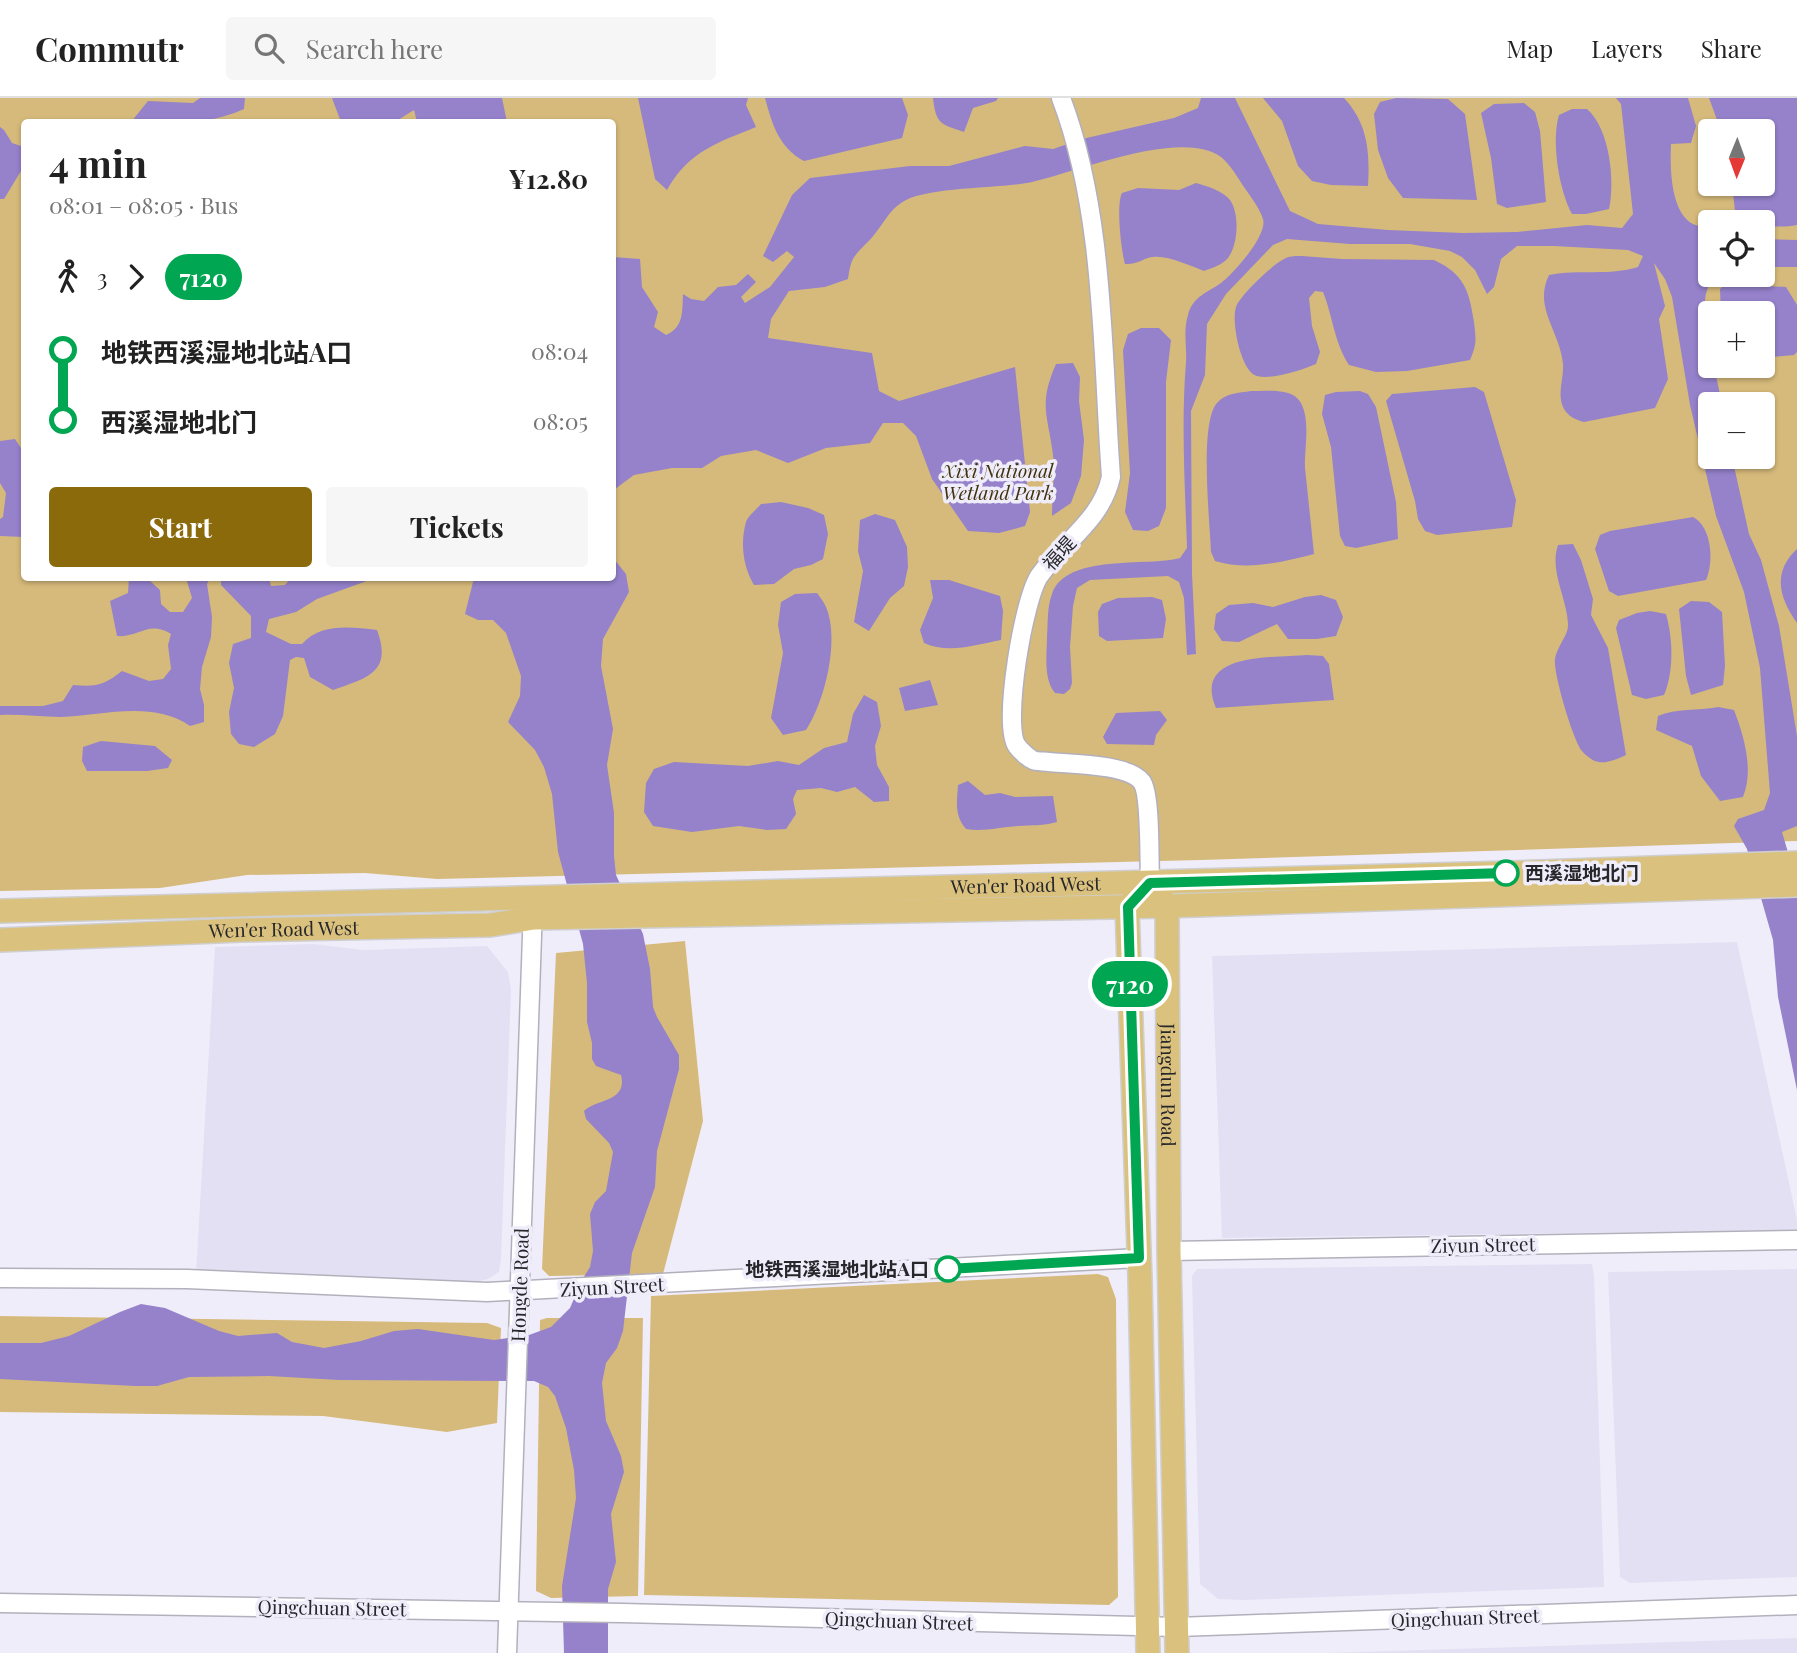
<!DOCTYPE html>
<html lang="en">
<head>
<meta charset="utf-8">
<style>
  body { margin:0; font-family:"Playfair Display","Noto Sans SC",serif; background:#f6f6f6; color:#222; height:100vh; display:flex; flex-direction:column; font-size:26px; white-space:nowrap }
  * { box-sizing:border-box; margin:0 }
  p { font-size:23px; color:#767676 }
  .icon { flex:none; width:38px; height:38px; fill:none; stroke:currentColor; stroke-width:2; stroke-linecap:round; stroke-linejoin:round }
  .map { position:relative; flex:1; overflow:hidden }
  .sheet { position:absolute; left:21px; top:21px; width:595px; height:462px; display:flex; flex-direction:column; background:#fff; border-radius:7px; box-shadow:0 2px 5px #0004 }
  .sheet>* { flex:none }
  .badge { padding:0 14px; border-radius:23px; font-size:24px; line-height:46px }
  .needle { width:46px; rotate:181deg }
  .tools { position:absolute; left:1698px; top:21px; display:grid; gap:14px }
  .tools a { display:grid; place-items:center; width:77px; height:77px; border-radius:7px; background:#fff; box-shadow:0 2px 5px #0004; font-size:35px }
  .map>.badge { position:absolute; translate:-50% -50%; box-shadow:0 0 0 4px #fff }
  .legs { display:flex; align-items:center; gap:10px; height:77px; padding:0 28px; font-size:23px }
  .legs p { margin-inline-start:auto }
  .overview { display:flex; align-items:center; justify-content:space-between; height:119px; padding:0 28px }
  h1 { font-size:38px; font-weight:700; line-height:52px }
  .action { display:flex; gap:14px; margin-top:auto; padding:14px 28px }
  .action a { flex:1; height:80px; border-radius:7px; background:#8a6a0a; color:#fff; font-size:28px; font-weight:700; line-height:80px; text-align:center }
  .action a+a { background:#f6f6f6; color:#222 }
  ul { padding:0 28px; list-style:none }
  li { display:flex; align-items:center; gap:24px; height:70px; font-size:26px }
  li i { display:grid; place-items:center; width:10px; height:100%; margin:0 9px; background:currentColor }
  li i::after { content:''; width:18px; height:18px; margin:-9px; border:5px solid; border-radius:50%; background:#fff }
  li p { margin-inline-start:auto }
  li:first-child i { background:linear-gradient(#0000 50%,currentColor 0) }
  li:last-child i { background:linear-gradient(currentColor 50%,#0000 0) }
  header { display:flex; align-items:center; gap:42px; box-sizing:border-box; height:98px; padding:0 35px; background:#fff; border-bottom:2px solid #e0e0e0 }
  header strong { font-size:33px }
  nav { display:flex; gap:38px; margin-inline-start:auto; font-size:24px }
  .search { width:490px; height:63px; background:#f6f6f6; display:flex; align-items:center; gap:18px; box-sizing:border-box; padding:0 24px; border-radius:7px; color:#767676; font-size:26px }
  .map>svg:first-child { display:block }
</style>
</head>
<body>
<header>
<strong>Commutr</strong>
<div class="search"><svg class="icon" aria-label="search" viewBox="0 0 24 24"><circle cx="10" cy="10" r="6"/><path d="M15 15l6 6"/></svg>Search here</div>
<nav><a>Map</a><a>Layers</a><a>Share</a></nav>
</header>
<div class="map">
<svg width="1797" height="1555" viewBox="0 0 1797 1555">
  <rect width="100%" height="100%" fill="#f0edfa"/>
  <g fill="#e4e0f4">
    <path d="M 1737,844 L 1797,1122 L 1797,1132 L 1222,1140 L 1212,858 Z"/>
    <path d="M 313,846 L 363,852 L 487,848 L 508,874 L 511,891 L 501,1161 L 499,1174 L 488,1181 L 476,1184 L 196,1175 L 215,849 Z"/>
    <path d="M 1592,1166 L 1594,1178 L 1604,1489 L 1243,1502 L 1218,1501 L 1200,1486 L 1192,1178 L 1197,1171 Z"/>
    <path d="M 1797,1171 L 1797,1479 L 1630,1485 L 1620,1479 L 1608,1174 Z"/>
    <path d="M 1797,1540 L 1797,1555 L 1327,1555 Z"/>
  </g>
  <g fill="#d6ba7b" fill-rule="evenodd">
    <path d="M 0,0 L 1797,0 L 1797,743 L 1201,762 L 437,781 L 365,775 L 247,777 L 160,790 L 0,793 ZM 24,24 L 612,24 L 612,480 L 24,480 ZM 1710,33 L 1762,33 L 1762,86 L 1710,86 ZM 1710,124 L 1762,124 L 1762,177 L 1710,177 ZM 1710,215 L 1762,215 L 1762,268 L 1710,268 ZM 1710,306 L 1762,306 L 1762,359 L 1710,359 Z"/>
    <path d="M 685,843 L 703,1023 L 663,1176 L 549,1178 L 542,1171 L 556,855 Z"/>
    <path d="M 1098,1176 L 1108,1179 L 1116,1201 L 1118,1499 L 1109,1507 L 644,1497 L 651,1198 Z"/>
    <path d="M 0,1218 L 487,1225 L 501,1230 L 497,1325 L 447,1334 L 323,1318 L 0,1314 Z"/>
    <path d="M 547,1220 L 643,1220 L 638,1498 L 551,1500 L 536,1493 L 540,1222 Z"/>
  </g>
  <g fill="#9582cb">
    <path d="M 200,0 L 245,0 L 244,11 C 206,28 172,25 131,24 L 148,3 L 193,5 Z"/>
    <path d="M 332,0 L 502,0 L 507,24 L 417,24 L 414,12 L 398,22 L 399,24 L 341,24 Z"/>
    <path d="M 638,0 L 748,0 L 746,7 L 756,29 C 717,45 689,53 667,92 L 655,81 Z"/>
    <path d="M 765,0 L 902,0 L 908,17 L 902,40 L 804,63 C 779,50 772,26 765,0 Z"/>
    <path d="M 933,0 L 998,0 L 996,3 L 973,10 L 964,34 C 940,26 936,26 933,0 Z"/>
    <path d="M 1201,0 L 1235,0 L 1290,113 L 1318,126 L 1388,132 L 1463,135 L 1517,134 L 1587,127 L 1622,130 L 1633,116 L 1621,6 L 1616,0 L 1688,0 L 1696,28 L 1691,45 L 1671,46 C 1670,68 1670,114 1693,126 C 1697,128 1705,129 1710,130 L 1710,177 L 1721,177 C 1695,189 1708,223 1710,245 C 1710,252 1710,260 1710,268 L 1714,268 L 1722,306 L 1710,306 L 1710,359 L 1732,359 L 1749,436 L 1761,462 L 1779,528 L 1797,638 L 1797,728 L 1782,734 L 1797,785 L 1797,992 L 1778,899 L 1773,842 L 1747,751 L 1734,728 L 1738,721 L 1764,712 L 1770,695 L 1760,570 L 1744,494 L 1716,418 L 1690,307 L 1672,199 L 1665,181 L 1654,165 L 1665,208 L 1659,221 L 1668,281 L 1655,310 L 1584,324 C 1576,322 1567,318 1563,309 C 1557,295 1564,280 1563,266 C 1560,233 1533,210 1549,177 C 1579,171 1609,178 1638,169 L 1643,158 L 1628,152 L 1554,148 L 1517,148 L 1501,161 L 1494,189 L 1487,196 L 1475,172 L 1462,159 L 1450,153 L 1410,146 L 1350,146 L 1287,141 L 1273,147 L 1226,196 L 1207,226 L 1205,277 L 1191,313 L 1192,476 L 1196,556 L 1187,557 L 1184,500 L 1179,484 L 1168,478 L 1090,482 L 1077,490 L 1073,508 L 1070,549 L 1072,585 L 1070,591 L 1064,596 L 1055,595 C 1043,581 1047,556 1047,538 C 1048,524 1047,509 1052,496 C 1066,455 1148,469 1180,460 L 1187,450 C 1185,388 1181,326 1186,264 C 1187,248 1183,233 1188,217 C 1193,198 1207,195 1221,185 C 1234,175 1268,137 1263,121 C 1259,109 1250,98 1244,89 C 1238,80 1230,66 1221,59 C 1181,30 1077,74 1032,84 C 1001,91 924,88 901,105 C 889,113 883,126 874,137 C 868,145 858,152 853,161 C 850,166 849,175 848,181 L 825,189 L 789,193 L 771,221 L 768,240 L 872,255 L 879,293 L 899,303 L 1015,269 L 1030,414 L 1025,428 L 999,435 L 968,433 L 932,381 L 916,338 L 903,325 L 883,325 L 870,345 L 826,350 L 788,365 L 756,352 L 721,358 L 702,370 L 672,370 L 634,377 L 615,391 L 613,402 L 613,159 L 640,161 L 642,189 L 658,214 L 654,229 L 666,237 C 684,229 682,214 683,196 L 691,201 L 704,203 L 718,189 L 736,187 L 748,176 L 756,184 L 741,199 L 745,205 L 770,189 L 794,159 L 787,153 L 773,164 L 763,158 L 792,97 L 810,80 L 910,68 L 949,68 L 1025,48 L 1053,51 L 1082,41 L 1174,20 L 1198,10 Z"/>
    <path d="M 1263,0 L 1344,0 C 1368,26 1370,54 1368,88 L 1331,87 L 1312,83 L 1298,68 L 1282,23 Z"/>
    <path d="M 1396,0 L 1448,1 L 1465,16 L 1477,102 L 1403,100 L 1388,80 L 1378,52 L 1374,16 L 1380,4 Z"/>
    <path d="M 1709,0 L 1797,0 L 1797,127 C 1776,131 1750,128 1735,113 L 1732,86 L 1762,86 L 1762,33 L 1721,33 Z"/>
    <path d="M 1524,5 L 1535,14 L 1540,33 L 1546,104 L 1507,110 L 1497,106 L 1491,60 L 1481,15 L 1494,6 Z"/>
    <path d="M 1572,11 L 1587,11 C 1610,31 1615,83 1609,111 L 1586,116 L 1572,116 C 1559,93 1551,43 1559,17 Z"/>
    <path d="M 0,29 L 4,32 L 12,45 L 24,49 L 24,68 L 4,101 L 0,101 Z"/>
    <path d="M 1196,85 C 1207,88 1223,93 1230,102 C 1240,116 1238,147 1228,160 C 1222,167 1212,170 1204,173 C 1191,168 1167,157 1153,159 C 1142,160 1141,166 1125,166 C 1121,152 1116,106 1122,95 L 1138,90 L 1179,92 Z"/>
    <path d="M 1762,141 L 1797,142 L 1797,169 L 1762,169 Z"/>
    <path d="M 1302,158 L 1342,161 L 1434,162 C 1464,176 1469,192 1474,224 C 1476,241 1477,246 1470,262 L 1407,273 L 1376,274 L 1349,267 C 1334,244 1333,219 1323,194 L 1315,193 L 1309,200 L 1312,228 L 1320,254 L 1316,266 C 1302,272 1272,282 1257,278 C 1241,274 1231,224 1236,209 C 1240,197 1274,165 1286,160 C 1290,158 1297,158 1302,158 Z"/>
    <path d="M 1726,186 L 1786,189 L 1797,207 L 1797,254 L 1794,257 L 1762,260 L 1762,215 L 1721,215 L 1720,191 Z"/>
    <path d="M 1141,230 L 1159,230 L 1171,242 L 1166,284 L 1166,410 L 1159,428 L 1148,433 L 1133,432 L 1125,414 L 1130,375 L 1123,252 L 1128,236 Z"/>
    <path d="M 1073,265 L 1080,279 L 1079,303 L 1084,342 L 1081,378 L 1071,405 L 1052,418 C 1052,398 1055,377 1053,357 C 1048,317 1038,307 1056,266 Z"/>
    <path d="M 1475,289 L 1484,294 L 1516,402 L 1512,429 L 1437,437 L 1425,433 L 1418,421 L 1415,403 L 1386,303 L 1392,296 Z"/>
    <path d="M 1251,293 C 1265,293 1289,290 1298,301 C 1312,317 1304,351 1305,370 C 1308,398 1311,427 1314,456 C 1283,464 1248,473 1215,463 L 1211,454 C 1210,425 1199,325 1217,305 C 1225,295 1239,295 1251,293 Z"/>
    <path d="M 1360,293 L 1368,296 L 1376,309 L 1396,404 L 1398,441 L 1356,450 L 1345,448 L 1340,438 L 1331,349 L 1322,316 L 1325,297 L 1336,294 Z"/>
    <path d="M 15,341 L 23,353 L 24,439 L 0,438 L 0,421 L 3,419 L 6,395 L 0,385 L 0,343 Z"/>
    <path d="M 781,404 L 808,410 L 824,417 L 828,436 L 823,461 L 811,467 L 794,471 L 774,486 L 754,487 C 743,469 740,445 746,424 C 748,418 756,412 761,406 Z"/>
    <path d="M 875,416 L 895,422 L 907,449 L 908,469 L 904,488 L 890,500 L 869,533 L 854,524 L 863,473 L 858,453 L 860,422 Z"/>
    <path d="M 1693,419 C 1712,429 1714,464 1706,482 L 1618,498 L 1609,493 L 1595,451 L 1600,437 L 1610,433 Z"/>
    <path d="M 1573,446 L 1581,462 L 1593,501 L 1591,517 L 1608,550 L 1626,657 C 1617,661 1605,667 1595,663 C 1592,662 1584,656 1582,653 C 1573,642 1553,575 1555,561 C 1557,548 1569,537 1568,526 C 1567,500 1549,473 1558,447 Z"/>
    <path d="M 1797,451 L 1797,525 C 1779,500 1772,474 1797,451 Z"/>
    <path d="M 613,453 L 614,461 L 626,476 L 629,494 L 603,541 L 601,568 L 613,631 L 607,667 L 614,715 L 614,758 L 616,777 L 643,836 L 650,871 L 653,909 L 657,919 L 679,957 L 679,971 L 657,1053 L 655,1089 L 632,1155 L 623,1233 L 617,1250 L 606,1265 L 602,1285 L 606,1323 L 621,1358 L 624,1374 L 611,1416 L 616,1464 L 608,1491 L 608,1555 L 564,1555 L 562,1488 L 576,1400 L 574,1372 L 566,1330 L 555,1298 L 548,1289 L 534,1283 L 339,1282 L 269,1278 L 189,1279 L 157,1288 L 135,1288 L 0,1281 L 0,1245 L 41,1245 L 69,1238 L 120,1214 L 141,1206 L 165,1210 L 219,1233 L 238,1238 L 277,1235 L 292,1244 L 324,1250 L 361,1243 L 394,1233 L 418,1231 L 494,1242 L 529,1237 L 551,1229 L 570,1210 L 582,1182 L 590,1169 L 593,1153 L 590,1116 L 595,1104 L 606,1093 L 613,1054 L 609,1045 L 586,1021 L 584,1013 C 596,1001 628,1004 621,977 L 596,968 L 592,961 L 592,945 L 587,924 L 587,885 L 583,846 L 558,754 L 552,696 L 544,669 L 535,652 L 508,624 L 520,598 L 521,578 L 506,535 L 493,522 L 478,522 L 465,516 L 474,480 L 612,480 Z"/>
    <path d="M 129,480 L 150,480 L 150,483 L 160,492 L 161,506 L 170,514 L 183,514 L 192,500 L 186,480 L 210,480 L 207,486 L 212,519 L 211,539 L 202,569 L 200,591 L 204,607 L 204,624 L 190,628 C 154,602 102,617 61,619 C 40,619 20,616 0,617 L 0,608 L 43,608 L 63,603 L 73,587 C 97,589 104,587 122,573 L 149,583 L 163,581 L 171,571 L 168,547 L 171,536 C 148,522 139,540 117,538 L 110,503 L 128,495 Z"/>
    <path d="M 221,480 L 269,480 L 271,488 L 285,487 L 291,480 L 375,480 L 317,501 L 296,514 L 269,521 L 266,534 L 291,546 L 302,546 C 321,525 350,529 377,532 C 393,575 366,580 333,592 L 310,579 L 304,560 L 296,559 L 290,562 L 283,618 L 275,636 L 254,649 L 239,646 L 231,636 L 229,614 L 234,590 L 229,565 L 233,546 L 251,540 L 251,518 L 221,487 Z"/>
    <path d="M 930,482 L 949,482 L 1000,498 L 1003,513 L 1001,542 C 975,547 948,556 924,545 L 920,532 L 933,500 Z"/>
    <path d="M 817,495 C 820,499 824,504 826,509 C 840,542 825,603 806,632 L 783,637 L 771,620 L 783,555 L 778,527 L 781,504 L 795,496 Z"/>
    <path d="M 1321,497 L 1336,502 L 1343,519 L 1336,538 L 1317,541 L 1288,541 L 1277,526 L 1239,544 L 1222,543 L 1214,531 L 1216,516 L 1229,507 L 1253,505 L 1273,509 L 1305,499 Z"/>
    <path d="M 1152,499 L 1162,502 L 1166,521 L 1163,540 L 1107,543 L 1099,538 L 1098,514 L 1102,506 L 1118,500 Z"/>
    <path d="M 1691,503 L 1709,504 L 1722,514 L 1725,568 L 1723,587 L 1691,597 L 1686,578 L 1679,511 Z"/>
    <path d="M 1650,513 L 1666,516 C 1673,541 1674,573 1664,597 L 1646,601 L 1632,597 L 1616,530 L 1619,522 L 1637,515 Z"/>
    <path d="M 1307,557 L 1323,558 L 1329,566 L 1334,602 L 1216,610 C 1192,554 1273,560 1307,557 Z"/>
    <path d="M 930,582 L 938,607 L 905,613 L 899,590 Z"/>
    <path d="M 864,597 L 877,604 L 881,628 L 875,648 L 877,667 L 889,689 L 889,703 L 874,704 L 855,689 L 837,694 L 821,690 L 797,692 L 793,701 L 796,716 L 786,731 L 767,732 L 739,728 L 692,734 L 653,728 L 644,714 L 646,685 L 654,671 L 674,664 L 748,668 L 778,663 L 799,667 L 824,650 L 847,644 L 853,616 Z"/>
    <path d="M 1718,609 L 1734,612 C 1744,638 1754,672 1743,699 L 1720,703 L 1701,678 L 1692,648 L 1656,632 L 1658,618 C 1676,610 1698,613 1718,609 Z"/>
    <path d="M 1160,613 L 1167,622 L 1156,637 L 1154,647 L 1107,646 L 1103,639 L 1116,615 Z"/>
    <path d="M 101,643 L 155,648 L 172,662 L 168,670 L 147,673 L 87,673 L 82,663 L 83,649 Z"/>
    <path d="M 968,683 L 985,697 L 1000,695 L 1015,699 L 1053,698 L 1057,724 C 1043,728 1032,727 1018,728 C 1000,729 984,734 966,731 C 954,717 957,704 958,687 Z"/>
  </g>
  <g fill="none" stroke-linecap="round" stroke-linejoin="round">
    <g stroke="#b3b0bc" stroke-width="21">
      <g id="minor">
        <path d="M 1061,0 C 1105,115 1102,257 1111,379 C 1101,423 1065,442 1040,477 C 1024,498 1002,627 1017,648 C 1020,652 1028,660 1033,662 C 1037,664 1045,663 1049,664 C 1070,666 1129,666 1142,684 C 1151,697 1149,765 1150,785"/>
        <path d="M 1169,1153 L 1797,1142"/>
        <path d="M 0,1180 L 187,1181 L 487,1194 L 1139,1160"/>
        <path d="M 0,1505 L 622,1515 L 1177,1529 L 1797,1507"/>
        <path d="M 507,1555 L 533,809"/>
      </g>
    </g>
    <g stroke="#cfcfd0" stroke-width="26">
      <g id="major">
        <path id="s1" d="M 1158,796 L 1167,808 L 1169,1153 L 1177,1555"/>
        <path d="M 1137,799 L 1127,809 L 1140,1181 L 1148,1555"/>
        <path id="s2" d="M 0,813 L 1509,775 L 1797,765"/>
        <path id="s3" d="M 0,842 L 241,832 L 490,827 L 534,820 L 1167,808 L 1797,787"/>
      </g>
    </g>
    <use href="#minor" stroke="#fff" stroke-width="18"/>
    <use href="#major" stroke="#dac17d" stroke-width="23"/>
  </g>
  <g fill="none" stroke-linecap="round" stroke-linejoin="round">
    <g stroke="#fff" stroke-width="16">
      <path id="line-1" d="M 948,1171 L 1139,1160 L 1128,809 L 1150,785 L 1506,775"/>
    </g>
    <use href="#line-1" stroke="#00a651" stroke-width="10"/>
  </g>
  <g fill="#fff" stroke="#00a651" stroke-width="3.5">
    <circle cx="1506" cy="775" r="12"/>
    <circle cx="948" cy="1171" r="12"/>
  </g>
  <g text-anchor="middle" stroke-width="7" stroke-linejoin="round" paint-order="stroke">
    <g font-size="19" font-style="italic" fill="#41320e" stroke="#f0edfa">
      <text x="998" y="380">Xixi National<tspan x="998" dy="22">Wetland Park</tspan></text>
    </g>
    <g font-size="19" fill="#27262b" stroke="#f0edfa">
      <text transform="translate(1059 455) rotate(-48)" y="7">福堤</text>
      <text dy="7" stroke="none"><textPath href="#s2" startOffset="1026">Wen'er Road West</textPath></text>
      <text dy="7" stroke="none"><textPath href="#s3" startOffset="284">Wen'er Road West</textPath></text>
      <text dy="7" stroke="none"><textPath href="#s1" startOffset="194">Jiangdun Road</textPath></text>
      <text transform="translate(1483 1147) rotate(-1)" y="7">Ziyun Street</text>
      <text transform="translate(520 1187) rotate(-88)" y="7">Hongde Road</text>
      <text transform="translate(612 1189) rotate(-3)" y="7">Ziyun Street</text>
      <text transform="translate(332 1510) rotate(1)" y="7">Qingchuan Street</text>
      <text transform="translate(1465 1520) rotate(-2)" y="7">Qingchuan Street</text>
      <text transform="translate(899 1523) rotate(2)" y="7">Qingchuan Street</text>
    </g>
    <g font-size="19" font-weight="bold" fill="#27262b" stroke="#f0edfa" text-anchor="start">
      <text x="1525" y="782">西溪湿地北门</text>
      <text x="929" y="1178" text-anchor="end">地铁西溪湿地北站A口</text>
    </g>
  </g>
</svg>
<div class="tools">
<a><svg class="needle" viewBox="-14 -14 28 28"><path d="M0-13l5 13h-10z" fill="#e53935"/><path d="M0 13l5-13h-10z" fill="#767676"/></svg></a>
<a><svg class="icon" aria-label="locate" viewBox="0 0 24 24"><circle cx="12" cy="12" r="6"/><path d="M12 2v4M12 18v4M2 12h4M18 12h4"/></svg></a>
<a>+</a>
<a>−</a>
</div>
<b class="badge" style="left:1130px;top:886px;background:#00a651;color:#fff">7120</b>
<section class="sheet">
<div class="overview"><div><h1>4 min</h1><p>08:01 – 08:05 · Bus</p></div><b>¥12.80</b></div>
<div class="legs"><svg class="icon" aria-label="walk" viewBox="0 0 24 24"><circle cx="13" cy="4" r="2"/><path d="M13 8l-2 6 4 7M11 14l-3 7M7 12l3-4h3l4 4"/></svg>3<svg class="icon" aria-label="forward" viewBox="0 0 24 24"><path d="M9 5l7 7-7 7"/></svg><b class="badge" style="background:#00a651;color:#fff">7120</b></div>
<ul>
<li><i style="color:#00a651"></i><b>地铁西溪湿地北站A口</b><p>08:04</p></li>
<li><i style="color:#00a651"></i><b>西溪湿地北门</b><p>08:05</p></li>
</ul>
<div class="action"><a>Start</a><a>Tickets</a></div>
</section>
</div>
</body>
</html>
